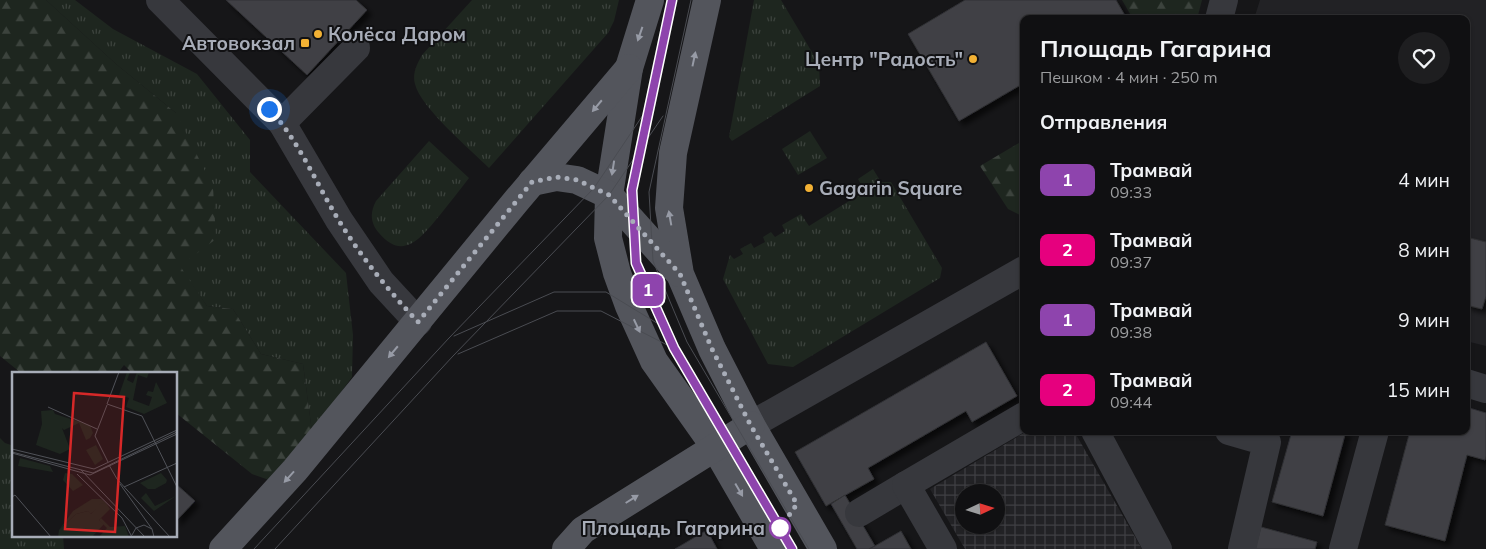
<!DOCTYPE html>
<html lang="ru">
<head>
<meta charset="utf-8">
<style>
  body { margin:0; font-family:Mulish,sans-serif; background:#1e1e20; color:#f1f3f6; height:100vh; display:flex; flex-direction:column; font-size:19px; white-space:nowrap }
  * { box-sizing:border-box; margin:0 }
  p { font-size:16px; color:#9c9d9f }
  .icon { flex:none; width:28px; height:28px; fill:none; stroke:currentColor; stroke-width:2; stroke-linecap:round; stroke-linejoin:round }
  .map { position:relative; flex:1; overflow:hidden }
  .side { position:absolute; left:1020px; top:15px; width:450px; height:420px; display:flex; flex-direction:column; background:#101012; border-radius:10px; box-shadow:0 1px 4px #0004,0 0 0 1px #303032 }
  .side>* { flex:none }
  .badge { padding:0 10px; border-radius:8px; font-size:18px; line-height:32px }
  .needle { width:32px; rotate:86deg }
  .fabs { position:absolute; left:955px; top:484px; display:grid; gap:10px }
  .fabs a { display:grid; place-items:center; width:50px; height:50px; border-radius:50%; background:#101012; box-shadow:0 1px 4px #0004,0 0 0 1px #303032; font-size:25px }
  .you { position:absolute; width:25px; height:25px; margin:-12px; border:4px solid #fff; border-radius:50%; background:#1a73e8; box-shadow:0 0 0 8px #1a73e833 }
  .map>.badge { position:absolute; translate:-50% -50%; box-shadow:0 0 0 2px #fff }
  h2 { padding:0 20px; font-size:19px; line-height:45px }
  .round { display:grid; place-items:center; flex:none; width:52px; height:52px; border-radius:26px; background:#1e1e20 }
  .headline { display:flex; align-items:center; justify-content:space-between; height:85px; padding:0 20px }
  h1 { font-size:24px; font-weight:700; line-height:38px }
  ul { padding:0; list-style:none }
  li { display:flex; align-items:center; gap:15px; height:70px; padding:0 20px }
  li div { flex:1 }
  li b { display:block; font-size:19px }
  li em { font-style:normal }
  li .badge { min-width:55px; font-weight:700; text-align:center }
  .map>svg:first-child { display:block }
</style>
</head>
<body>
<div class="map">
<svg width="1486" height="549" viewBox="0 0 1486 549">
  <defs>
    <pattern id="industrial-grid" width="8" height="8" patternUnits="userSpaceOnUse" patternTransform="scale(1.25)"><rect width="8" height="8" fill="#222225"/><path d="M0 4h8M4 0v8" fill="none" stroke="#3f3f43"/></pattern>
    <pattern id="grass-tufts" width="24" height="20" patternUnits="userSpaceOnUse" patternTransform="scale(1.25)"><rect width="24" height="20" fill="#1e261f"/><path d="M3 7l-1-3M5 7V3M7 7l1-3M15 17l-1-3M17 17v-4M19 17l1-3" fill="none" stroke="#3c433d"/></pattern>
    <pattern id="forest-firs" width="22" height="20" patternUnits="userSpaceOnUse" patternTransform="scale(1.25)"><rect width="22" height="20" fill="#1e261f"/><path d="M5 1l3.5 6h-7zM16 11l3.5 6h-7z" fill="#3c433d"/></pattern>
    <filter id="shadow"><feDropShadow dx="4.5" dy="4.5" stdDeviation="2.5" flood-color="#0009"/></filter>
  </defs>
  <rect width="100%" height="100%" fill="#161618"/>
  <path fill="#222225" d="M 1260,0 L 1486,0 L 1486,346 L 1466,341 L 1466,19 L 1254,19 Z"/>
  <path fill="url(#industrial-grid)" fill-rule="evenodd" d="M 1027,431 L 1074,431 L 1142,549 L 965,549 L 930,489 ZM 964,492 L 996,492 L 996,525 L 964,525 Z"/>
  <g fill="url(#grass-tufts)">
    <path d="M 46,0 L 75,0 L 113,29 L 197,74 L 250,140 L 250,172 L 346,273 L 353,335 L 352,377 L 312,432 L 303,364 L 261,354 L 233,309 L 207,306 L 179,266 L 176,113 L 116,64 Z"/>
    <path d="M 472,0 L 619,0 L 614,21 L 608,33 L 489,168 C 471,150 420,107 415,84 C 412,74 417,64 422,55 Z"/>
    <path d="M 754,0 L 781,0 L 819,64 L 820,86 L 732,141 L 729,137 Z"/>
    <path d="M 810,131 L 827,158 L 798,175 L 782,149 Z"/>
    <path d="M 429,141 L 469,178 C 460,190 450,202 440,215 C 423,235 404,263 379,233 C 370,223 370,212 376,201 Z"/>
    <path d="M 873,169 L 881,182 L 891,182 L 942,268 L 940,278 L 793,367 L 768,364 L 723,279 L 730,255 L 734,259 L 743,254 L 740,249 L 751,243 L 754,248 L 765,242 L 763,237 L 771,232 L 775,237 L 785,231 L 782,225 L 801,214 L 809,226 L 865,191 L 858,179 Z"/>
    <path d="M 0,438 L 5,443 L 14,446 L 14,535 L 63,535 L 64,549 L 0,549 Z"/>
  </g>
  <g fill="url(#forest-firs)">
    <path d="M 0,0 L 46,0 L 116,64 L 176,113 L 213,187 L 216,239 L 180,266 L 207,306 L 233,309 L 261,354 L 303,364 L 312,432 L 269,480 L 252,474 L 176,413 L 176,373 L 132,373 L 124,365 L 118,373 L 21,373 L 0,356 Z"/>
    <path d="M 1122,0 L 1202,0 L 1197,19 L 1133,19 Z"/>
    <path d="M 1024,140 L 1024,217 L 1008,209 L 980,166 Z"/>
  </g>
  <g fill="#404145" stroke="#303034" filter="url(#shadow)">
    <path d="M 226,0 L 356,0 L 367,10 L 307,75 Z"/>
    <path d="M 965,0 L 1116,0 L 1127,19 L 1024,19 L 1024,83 L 959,121 L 908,34 Z"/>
    <path d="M 1466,237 L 1486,242 L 1486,296 L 1482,309 L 1466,305 Z"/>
    <path d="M 986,342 L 1017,396 L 972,422 L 966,411 L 868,468 L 874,479 L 826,506 L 795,452 Z"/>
    <path d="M 1466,407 L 1486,413 L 1486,456 L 1485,460 L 1467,455 L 1445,541 L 1385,525 L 1410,431 L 1466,431 Z"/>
    <path d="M 1292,431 L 1346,431 L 1323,516 L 1272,502 Z"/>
    <path d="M 176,484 L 195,501 L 176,521 Z"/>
    <path d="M 845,495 L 875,546 L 869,549 L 857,549 L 831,504 Z"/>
    <path d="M 1261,527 L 1317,542 L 1315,549 L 1255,549 Z"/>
    <path d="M 707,530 L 717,549 L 675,549 Z"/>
    <path d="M 901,531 L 911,549 L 869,549 L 875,546 Z"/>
  </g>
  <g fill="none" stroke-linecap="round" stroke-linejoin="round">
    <g stroke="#37383d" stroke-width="28">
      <path d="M 160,0 L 282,123 L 339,220 L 381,282 L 418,322"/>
      <path d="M 1219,19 L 1224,0"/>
      <path d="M 282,123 L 356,48"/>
      <path d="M 1466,383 L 1486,389"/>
      <path d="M 751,425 L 1024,270"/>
      <path d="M 1095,431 L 1158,549"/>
      <path d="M 1229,431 L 1267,442 L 1242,549"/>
      <path d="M 859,513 L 906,485"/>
      <path d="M 943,549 L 906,485 L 1024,416"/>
      <path d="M 1343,549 L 1375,431"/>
    </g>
    <g stroke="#53555c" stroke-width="28">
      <path d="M 650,0 L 629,68 L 609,195 L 608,238 L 617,273 L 629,306 L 654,361 L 715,447 L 774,549"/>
      <path d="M 707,0 L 673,153 L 669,208 L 680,274 L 712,349 L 751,425 L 823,549"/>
      <path d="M 532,182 L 556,177 L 577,180 L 609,195 L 679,273"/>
      <path d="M 223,549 L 295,470 L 517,200 L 629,68"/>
      <path d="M 566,549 L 583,530 L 751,425"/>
    </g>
    <g stroke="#4a4c52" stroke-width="1">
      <path d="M 672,0 L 632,191 L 636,263 L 673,348 L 792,549"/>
      <path d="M 691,0 L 649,192 L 653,261 L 687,342 L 809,549"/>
      <path d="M 454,336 L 554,292 L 606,292 L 665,328"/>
      <path d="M 458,354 L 557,311 L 601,311 L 673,348"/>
      <path d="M 254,549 L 449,338 L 594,188 L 645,112"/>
      <path d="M 275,549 L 453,356 L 609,195 L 663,116"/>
    </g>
  </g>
  <defs><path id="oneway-solid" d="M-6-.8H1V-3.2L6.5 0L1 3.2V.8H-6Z" transform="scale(1.25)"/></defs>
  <g fill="#979ba6">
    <use href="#oneway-solid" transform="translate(640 34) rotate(109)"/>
    <use href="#oneway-solid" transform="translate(694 59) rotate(-78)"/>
    <use href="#oneway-solid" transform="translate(597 106) rotate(130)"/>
    <use href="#oneway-solid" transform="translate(613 168) rotate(99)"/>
    <use href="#oneway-solid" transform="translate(670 218) rotate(-100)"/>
    <use href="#oneway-solid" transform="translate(637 326) rotate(65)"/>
    <use href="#oneway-solid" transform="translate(393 352) rotate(130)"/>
    <use href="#oneway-solid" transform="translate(289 477) rotate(132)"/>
    <use href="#oneway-solid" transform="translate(739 490) rotate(60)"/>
    <use href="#oneway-solid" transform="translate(632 499) rotate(-32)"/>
  </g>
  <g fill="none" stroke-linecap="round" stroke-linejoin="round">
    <g stroke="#fff" stroke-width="11">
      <path id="line" d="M 672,0 L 632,190 L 636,263 L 674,348 L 792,549"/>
    </g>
    <use href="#line" stroke="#8e44ad" stroke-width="8"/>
    <path stroke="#a8adb8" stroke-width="5" stroke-dasharray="0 9" d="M 269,109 C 298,139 316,183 338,219 C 361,257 388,290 418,322 L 532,182 L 556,177 L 577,180 L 609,195 L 680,274 L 712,349 L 751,426 L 797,504 L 780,528"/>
  </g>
  <g fill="#f2b134" stroke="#111113" stroke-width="2">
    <circle cx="318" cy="34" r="5"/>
    <rect x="300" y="38" width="10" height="10" rx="2.5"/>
    <circle cx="973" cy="59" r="5"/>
    <circle cx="809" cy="188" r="5"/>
  </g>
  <circle fill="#fff" stroke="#8e44ad" stroke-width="2.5" cx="780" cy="528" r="10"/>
  <g text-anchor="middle" stroke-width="4" stroke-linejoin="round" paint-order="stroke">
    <g font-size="19" font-weight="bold" fill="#a8adb8" stroke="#111113" text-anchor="start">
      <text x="328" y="41">Колёса Даром</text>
      <text x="295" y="50" text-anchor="end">Автовокзал</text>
      <text x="963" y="66" text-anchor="end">Центр "Радость"</text>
      <text x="819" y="195">Gagarin Square</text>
    </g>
    <g font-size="19" font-weight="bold" fill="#a8adb8" stroke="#111113" text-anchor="end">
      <text x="765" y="535">Площадь Гагарина</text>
    </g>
  </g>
  <g transform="translate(12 372)">
    <rect width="165" height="165" fill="#161618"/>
    <path d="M 84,73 L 91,87 L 83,93 L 74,78 ZM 53,101 L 60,102 L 71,113 L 61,119 L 51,108 ZM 80,127 L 89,127 L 94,131 L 78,142 L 76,139 L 64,142 L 47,158 L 61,139 ZM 89,146 L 98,155 L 113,154 L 117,165 L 87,165 L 95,156 L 87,148 Z" fill="#1e261f"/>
    <path d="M 115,0 L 118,0 L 115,8 L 121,11 L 125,0 L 137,0 L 135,6 L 126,3 L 121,28 L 137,34 L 140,25 L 134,23 L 136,19 L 141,20 L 144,10 L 155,31 L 132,42 L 114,35 L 117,26 L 107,23 ZM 41,38 L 43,42 L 78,53 L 81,61 L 78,66 L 74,68 L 67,51 L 52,58 L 50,56 L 58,77 L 48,82 L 24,73 L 30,52 L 29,39 ZM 8,86 L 38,94 L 41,100 L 6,94 ZM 149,101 L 155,108 L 154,111 L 143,117 L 136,117 L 128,111 ZM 134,121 L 143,134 L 164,124 L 142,139 L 129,126 ZM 94,131 L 98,137 L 87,148 L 92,152 L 80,165 L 46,165 L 47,158 L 64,142 L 76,139 L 79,142 L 88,132 Z" fill="#1e261f"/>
    <path fill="none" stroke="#505258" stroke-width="1" d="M 107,0 L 95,32 L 130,44 L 165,115M 95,33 L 83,64 L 96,90M 36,35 L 85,57M 0,77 L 82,97 L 165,58M 0,80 L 81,101 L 165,60M 0,81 L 78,103 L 165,62M 97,93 L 105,107 L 158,165M 69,98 L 133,165M 65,102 L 110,146 L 120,165M 108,112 L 140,157M 112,115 L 165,91M 0,125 L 3,123 L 39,165M 120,163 L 124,156 L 132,153 L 140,157 L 142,165"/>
    <path fill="#d62828" fill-opacity="0.15" stroke="#d62828" stroke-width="2.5" d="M 62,21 L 112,25 L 103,160 L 53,157 Z"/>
    <rect width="165" height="165" fill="none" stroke="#a8adb8" stroke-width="2.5"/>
  </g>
</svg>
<div class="fabs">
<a><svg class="needle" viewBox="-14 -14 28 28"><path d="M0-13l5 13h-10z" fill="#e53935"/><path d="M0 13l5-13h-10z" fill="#9c9d9f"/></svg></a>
</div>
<div class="you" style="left:269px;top:109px"></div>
<b class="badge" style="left:648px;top:290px;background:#8e44ad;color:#fff">1</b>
<section class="side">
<div class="headline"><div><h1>Площадь Гагарина</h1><p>Пешком · 4 мин · 250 m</p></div><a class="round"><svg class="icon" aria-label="heart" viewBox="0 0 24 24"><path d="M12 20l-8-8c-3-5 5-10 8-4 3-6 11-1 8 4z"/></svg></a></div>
<h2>Отправления</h2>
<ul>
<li><span class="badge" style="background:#8e44ad;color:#fff">1</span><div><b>Трамвай</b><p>09:33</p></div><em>4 мин</em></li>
<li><span class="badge" style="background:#e6007e;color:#fff">2</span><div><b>Трамвай</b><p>09:37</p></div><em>8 мин</em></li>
<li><span class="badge" style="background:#8e44ad;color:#fff">1</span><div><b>Трамвай</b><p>09:38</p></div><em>9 мин</em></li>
<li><span class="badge" style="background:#e6007e;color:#fff">2</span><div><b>Трамвай</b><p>09:44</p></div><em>15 мин</em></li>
</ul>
</section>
</div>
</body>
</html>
